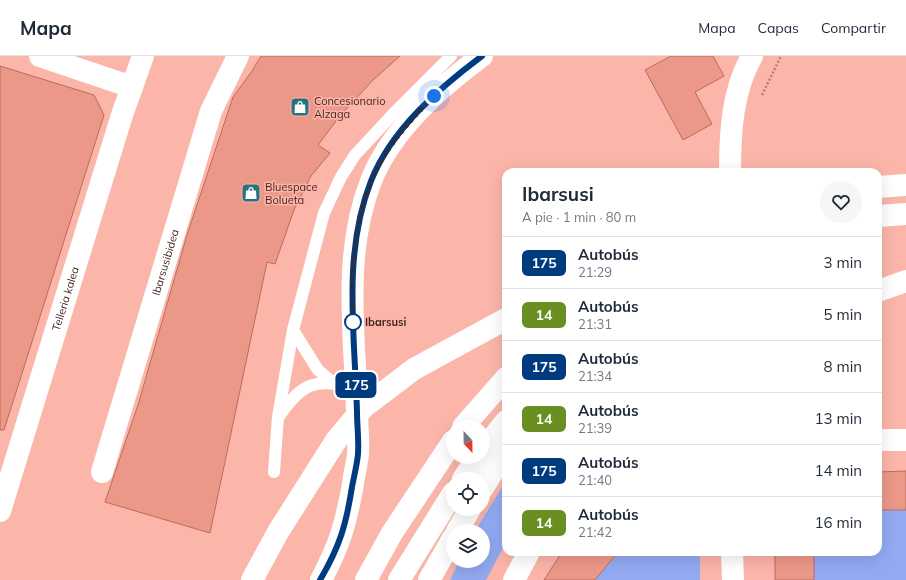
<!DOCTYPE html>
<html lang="es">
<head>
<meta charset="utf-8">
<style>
  body { margin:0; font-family:Mulish,sans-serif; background:#f6f6f7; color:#1f2937; height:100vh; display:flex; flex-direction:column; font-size:15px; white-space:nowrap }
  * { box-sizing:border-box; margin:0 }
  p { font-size:13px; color:#747a83 }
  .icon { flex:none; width:22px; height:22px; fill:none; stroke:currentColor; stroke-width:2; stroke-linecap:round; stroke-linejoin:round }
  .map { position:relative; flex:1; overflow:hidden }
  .sheet { position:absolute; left:502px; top:112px; width:380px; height:388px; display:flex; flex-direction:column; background:#fff; border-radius:12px; box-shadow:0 4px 16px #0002 }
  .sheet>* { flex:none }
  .badge { padding:0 8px; border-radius:6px; font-size:14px; line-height:26px }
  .needle { width:26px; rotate:158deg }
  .tools { position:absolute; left:446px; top:364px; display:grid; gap:8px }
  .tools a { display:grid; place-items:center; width:44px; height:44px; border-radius:50%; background:#fff; box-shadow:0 4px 16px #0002; font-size:20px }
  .you { position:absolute; width:20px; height:20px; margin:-10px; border:3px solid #fff; border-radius:50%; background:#1a73e8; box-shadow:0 0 0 6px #1a73e833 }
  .map>.badge { position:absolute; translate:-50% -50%; box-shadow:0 0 0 2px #fff }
  .round { display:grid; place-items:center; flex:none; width:42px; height:42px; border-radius:21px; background:#f6f6f7 }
  .head { display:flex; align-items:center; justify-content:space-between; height:68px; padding:0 20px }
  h1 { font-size:19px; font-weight:700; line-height:30px }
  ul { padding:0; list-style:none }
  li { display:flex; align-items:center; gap:12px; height:52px; padding:0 20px; border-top:1px solid #e0e1e3 }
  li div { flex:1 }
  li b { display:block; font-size:15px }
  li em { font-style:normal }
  li .badge { min-width:44px; font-weight:700; text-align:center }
  header { display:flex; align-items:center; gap:24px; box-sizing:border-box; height:56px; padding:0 20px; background:#fff; border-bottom:1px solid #e0e1e3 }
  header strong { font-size:19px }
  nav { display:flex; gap:22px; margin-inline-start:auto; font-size:14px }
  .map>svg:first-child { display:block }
</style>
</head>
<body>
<header>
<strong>Mapa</strong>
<nav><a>Mapa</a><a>Capas</a><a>Compartir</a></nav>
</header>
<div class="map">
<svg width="906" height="524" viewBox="0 0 906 524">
  <rect width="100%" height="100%" fill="#fbb5a9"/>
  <g fill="#93aaf3">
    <path d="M 506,425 L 506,486 L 486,524 L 450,524 L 459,505 L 483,505 L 483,475 L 475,475 Z"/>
    <path d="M 878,454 L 906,454 L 906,524 L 814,524 L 814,496 L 878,496 Z"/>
    <path d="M 619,496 L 700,496 L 700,524 L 595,524 Z"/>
  </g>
  <g fill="#ec9889" stroke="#bb6b5d">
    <path d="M 261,0 L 400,0 L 373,24 L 339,61 L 318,89 L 330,97 L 311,120 L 294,154 L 275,208 L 267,206 L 210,477 L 105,446 L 138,349 L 187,179 L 233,41 L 252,15 Z"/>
    <path d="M 671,0 L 713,0 L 724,20 L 695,36 L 712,68 L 683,84 L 645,14 Z"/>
    <path d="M 0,10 L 94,39 L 104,59 L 4,374 L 0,374 Z"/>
    <path d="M 906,415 L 906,454 L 878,454 L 878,416 Z"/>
    <path d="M 562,496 L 618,496 L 595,524 L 544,524 Z"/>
    <rect x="775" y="496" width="39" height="28"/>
  </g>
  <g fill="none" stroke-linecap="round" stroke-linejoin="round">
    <path stroke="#b57d73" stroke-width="2.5" stroke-dasharray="2 2" stroke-linecap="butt" d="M 762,39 L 781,0"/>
    <g stroke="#fff" stroke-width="12">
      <path d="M 293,274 L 318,314 L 332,326"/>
      <path d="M 280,359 C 304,324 316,324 356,331"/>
      <path d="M 274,416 L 278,361 L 293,274 L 324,157 L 341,121 L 355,99 L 394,57 L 451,0"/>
    </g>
    <g stroke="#fff" stroke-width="22">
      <path d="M 40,0 L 132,31"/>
      <path d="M 730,116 C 730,77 732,35 752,0"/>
      <path d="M 878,235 L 906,225"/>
      <path d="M 878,384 L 906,384"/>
      <path id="s1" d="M 102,416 L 211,55 L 238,0"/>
      <path id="s2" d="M 0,455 L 122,59 L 143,0"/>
      <path d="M 732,496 L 733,524"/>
      <path d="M 514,524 L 529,496"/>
    </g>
    <g stroke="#fff" stroke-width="22">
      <path d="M 878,131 L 906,129"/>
      <path d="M 878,160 L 906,158"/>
      <path d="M 483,432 L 506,394"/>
      <path d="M 457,475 L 470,453"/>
      <path d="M 252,524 L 278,476 L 337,383 L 364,351 L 414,313 L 506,263"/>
      <path d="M 321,524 C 340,488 346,467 353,428 C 354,418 357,408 358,398 C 359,384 357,369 357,356 C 355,279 342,199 371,125 C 391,74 439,32 482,0"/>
      <path d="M 429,524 L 453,482"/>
    </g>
    <g stroke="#fff" stroke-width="22">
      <path d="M 463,371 L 506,322"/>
      <path d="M 483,394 L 506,365"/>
      <path d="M 463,423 L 478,401"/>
      <path d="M 366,524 L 392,477 L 453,385"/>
      <path d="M 399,524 L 453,437"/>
    </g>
  </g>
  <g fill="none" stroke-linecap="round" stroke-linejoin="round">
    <g stroke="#fff" stroke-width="9">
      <path id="line" d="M 320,524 C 340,490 346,469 352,431 C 354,420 357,409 358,398 C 359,384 357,369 357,356 C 355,279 342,199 371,125 C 391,74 439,32 482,0"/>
    </g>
    <use href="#line" stroke="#003b80" stroke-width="6"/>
    <path stroke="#47251f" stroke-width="4" stroke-dasharray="0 7.2" d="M 353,266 C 353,255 352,244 352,233 C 352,186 362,132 389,93 C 402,74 418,57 434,40"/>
  </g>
  <defs>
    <g id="shop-square" transform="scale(1)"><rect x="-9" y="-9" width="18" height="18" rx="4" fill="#2b727e" stroke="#fbb5a9"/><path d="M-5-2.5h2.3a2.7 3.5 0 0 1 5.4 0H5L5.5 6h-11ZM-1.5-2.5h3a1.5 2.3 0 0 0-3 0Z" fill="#fff"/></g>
  </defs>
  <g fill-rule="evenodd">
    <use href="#shop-square" x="300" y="51"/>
    <use href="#shop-square" x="251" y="137"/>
  </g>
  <circle fill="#fff" stroke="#003b80" stroke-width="2" cx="353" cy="266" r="8"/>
  <g text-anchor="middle" stroke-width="3" stroke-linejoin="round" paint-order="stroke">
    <g font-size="11" fill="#47251f" stroke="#fbb5a9" text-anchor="start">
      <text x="314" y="49">Concesionario<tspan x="314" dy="13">Alzaga</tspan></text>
      <text x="265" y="135">Bluespace<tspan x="265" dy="13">Bolueta</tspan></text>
    </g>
    <g font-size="11" fill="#47251f" stroke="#fbb5a9">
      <text dy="4" stroke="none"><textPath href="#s1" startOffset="219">Ibarsusibidea</textPath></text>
      <text dy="4" stroke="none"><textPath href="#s2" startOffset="222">Telleria kalea</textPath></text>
    </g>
    <g font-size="11" font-weight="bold" fill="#47251f" stroke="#fbb5a9" text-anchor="start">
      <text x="365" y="270">Ibarsusi</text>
    </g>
  </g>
</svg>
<div class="tools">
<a><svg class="needle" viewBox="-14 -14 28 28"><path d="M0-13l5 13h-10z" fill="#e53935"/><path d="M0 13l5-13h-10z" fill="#747a83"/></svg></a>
<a><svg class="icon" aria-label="locate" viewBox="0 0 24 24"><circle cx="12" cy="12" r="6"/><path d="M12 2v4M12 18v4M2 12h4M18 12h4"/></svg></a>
<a><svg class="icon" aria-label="layers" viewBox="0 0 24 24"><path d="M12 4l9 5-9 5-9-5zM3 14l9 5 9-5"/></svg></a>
</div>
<div class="you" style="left:434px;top:40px"></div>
<b class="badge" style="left:356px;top:329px;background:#003b80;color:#fff">175</b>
<section class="sheet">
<div class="head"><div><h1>Ibarsusi</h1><p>A pie · 1 min · 80 m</p></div><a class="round"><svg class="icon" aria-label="heart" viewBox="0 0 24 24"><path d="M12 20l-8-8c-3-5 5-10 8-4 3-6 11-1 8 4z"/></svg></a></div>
<ul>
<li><span class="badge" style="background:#003b80;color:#fff">175</span><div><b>Autobús</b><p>21:29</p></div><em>3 min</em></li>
<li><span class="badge" style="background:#6b8e23;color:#fff">14</span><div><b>Autobús</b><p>21:31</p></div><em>5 min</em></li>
<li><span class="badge" style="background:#003b80;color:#fff">175</span><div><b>Autobús</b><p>21:34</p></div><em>8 min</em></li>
<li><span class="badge" style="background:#6b8e23;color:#fff">14</span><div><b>Autobús</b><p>21:39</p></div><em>13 min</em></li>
<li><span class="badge" style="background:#003b80;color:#fff">175</span><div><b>Autobús</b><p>21:40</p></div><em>14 min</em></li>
<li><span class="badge" style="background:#6b8e23;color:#fff">14</span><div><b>Autobús</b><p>21:42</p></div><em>16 min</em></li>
</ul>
</section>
</div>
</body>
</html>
